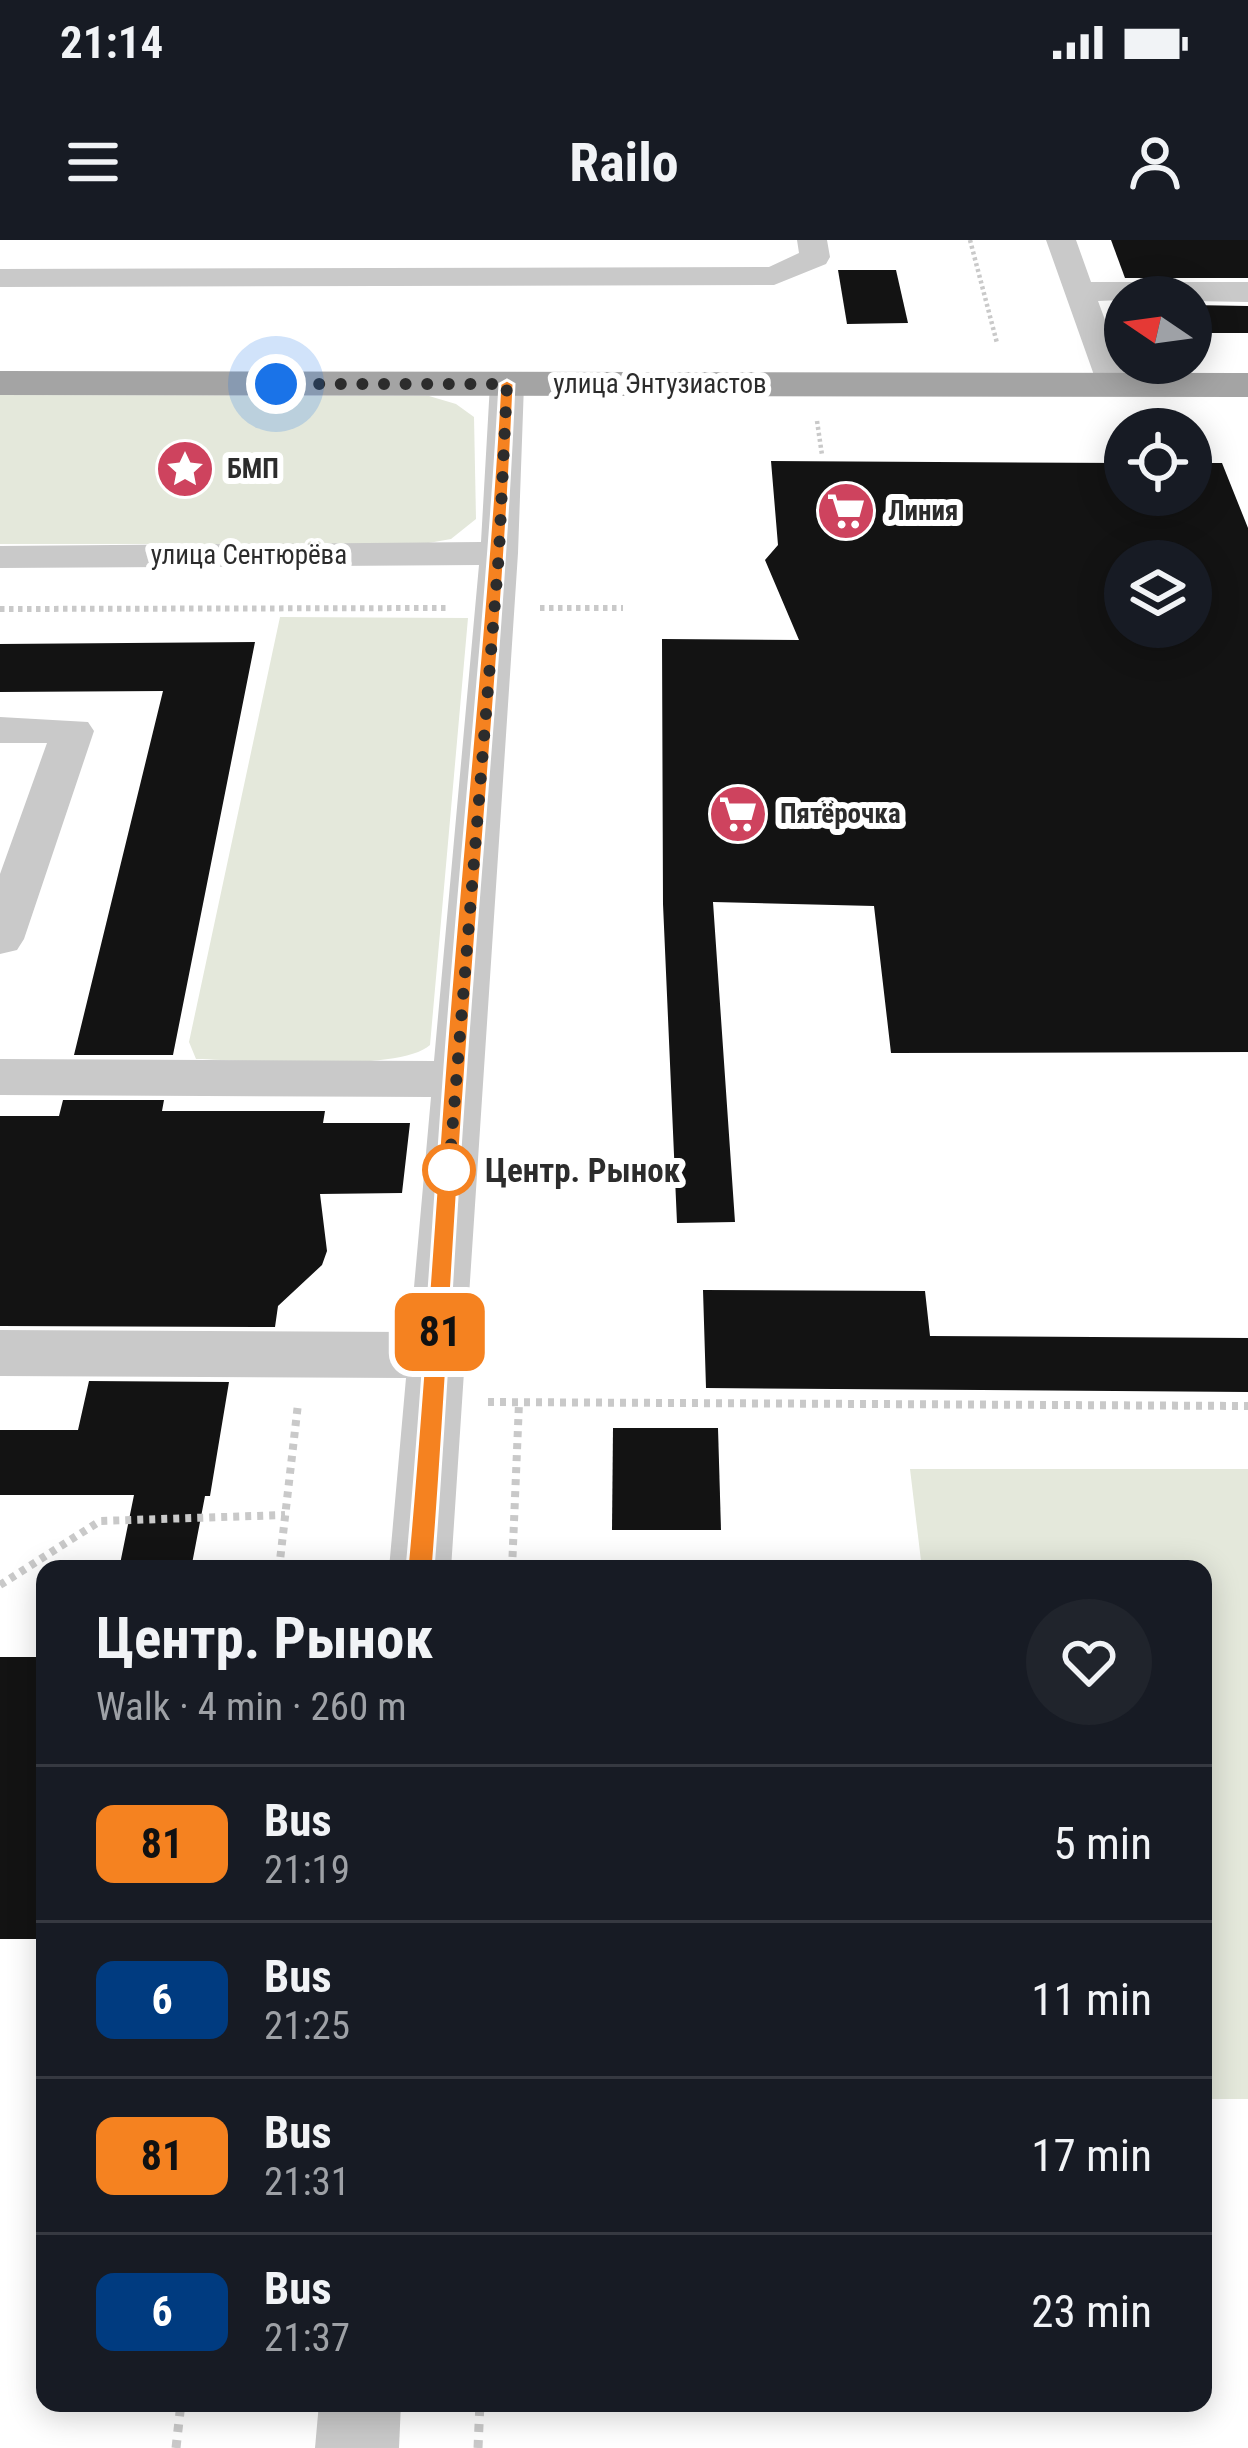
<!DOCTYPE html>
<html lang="en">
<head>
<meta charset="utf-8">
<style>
  body { margin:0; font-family:"Roboto Condensed",sans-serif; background:#20242c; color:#f1f3f6; height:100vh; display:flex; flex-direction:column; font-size:45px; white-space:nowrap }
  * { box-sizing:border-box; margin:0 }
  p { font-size:39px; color:#9ea1a6 }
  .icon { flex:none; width:66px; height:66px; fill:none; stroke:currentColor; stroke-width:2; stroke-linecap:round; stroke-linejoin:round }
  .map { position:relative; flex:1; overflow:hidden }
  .sheet { position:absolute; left:36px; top:1320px; width:1176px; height:852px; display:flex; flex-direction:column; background:#171b24; border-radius:24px; box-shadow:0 6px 30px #0003 }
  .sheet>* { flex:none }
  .badge { padding:0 24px; border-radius:18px; font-size:42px; line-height:78px }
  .needle { width:78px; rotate:283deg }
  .buttons { position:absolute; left:1104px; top:36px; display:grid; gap:24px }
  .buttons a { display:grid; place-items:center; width:108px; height:108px; border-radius:50%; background:#171b24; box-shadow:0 6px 30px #0003; font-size:60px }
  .you { position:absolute; width:60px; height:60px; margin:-30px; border:9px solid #fff; border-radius:50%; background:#1a73e8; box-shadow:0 0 0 18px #1a73e833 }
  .map>.badge { position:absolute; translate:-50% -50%; box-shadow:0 0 0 6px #fff }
  .round { display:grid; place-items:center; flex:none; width:126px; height:126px; border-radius:63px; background:#20242c }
  .summary { display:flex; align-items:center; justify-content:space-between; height:204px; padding:0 60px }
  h1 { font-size:57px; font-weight:700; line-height:90px }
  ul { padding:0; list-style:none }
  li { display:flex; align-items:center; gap:36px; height:156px; padding:0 60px; border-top:3px solid #363941 }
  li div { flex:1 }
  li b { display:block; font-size:45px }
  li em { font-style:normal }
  li .badge { min-width:132px; font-weight:700; text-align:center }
  .status { display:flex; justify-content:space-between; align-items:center; height:84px; padding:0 60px; background:#171b24; direction:ltr }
  .status svg { height:33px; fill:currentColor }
  header { display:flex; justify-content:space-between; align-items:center; height:156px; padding:0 60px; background:#171b24; font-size:54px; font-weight:700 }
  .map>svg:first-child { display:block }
</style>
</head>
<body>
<div class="status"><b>21:14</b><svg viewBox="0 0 49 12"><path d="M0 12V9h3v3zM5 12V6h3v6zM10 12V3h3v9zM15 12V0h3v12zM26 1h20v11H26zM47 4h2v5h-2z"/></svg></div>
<header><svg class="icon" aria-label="menu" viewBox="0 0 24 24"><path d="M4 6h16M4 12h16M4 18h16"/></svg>Railo<svg class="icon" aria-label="person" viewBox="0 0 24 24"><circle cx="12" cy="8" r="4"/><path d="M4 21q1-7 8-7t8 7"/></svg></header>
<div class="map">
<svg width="1248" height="2208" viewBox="0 0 1248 2208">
  <rect width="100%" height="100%" fill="#fff"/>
  <g fill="#e4e8db">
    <path d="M 0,155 L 429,156 L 456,164 L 474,177 L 476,279 L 451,299 L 423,304 L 0,304 Z"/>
    <path d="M 280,377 L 468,378 L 430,805 C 400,833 243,820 196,819 L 189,802 Z"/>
    <path d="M 910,1229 L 1248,1229 L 1248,1859 L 1203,1859 L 1203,1329 L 922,1329 Z"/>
  </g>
  <g fill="#131313" fill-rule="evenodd">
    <path d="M 1111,0 L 1248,0 L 1248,38 L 1125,38 Z"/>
    <path d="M 838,30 L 896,30 L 908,83 L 847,84 Z"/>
    <path d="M 1191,65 L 1248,66 L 1248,93 L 1191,93 Z"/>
    <path d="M 771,221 L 1125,223 L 1125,255 L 1191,255 L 1191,223 L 1222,223 L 1248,288 L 1248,812 L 891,813 L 874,666 L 713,662 L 735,982 L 677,983 L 663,664 L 662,399 L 799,400 L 765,320 L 778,305 ZM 1125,321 L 1191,321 L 1191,387 L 1125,387 Z"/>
    <path d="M 255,402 L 173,815 L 74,815 L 163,451 L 0,452 L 0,404 Z"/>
    <path d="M 63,860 L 164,860 L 162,871 L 325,871 L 323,883 L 410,883 L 402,953 L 320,954 L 327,1011 L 322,1025 L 278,1066 L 275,1087 L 0,1086 L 0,876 L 59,876 Z"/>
    <path d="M 703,1050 L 925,1051 L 930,1096 L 1248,1098 L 1248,1152 L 706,1148 Z"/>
    <path d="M 89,1141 L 229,1142 L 210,1256 L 205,1256 L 191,1329 L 119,1329 L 134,1255 L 0,1255 L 0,1190 L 78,1190 Z"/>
    <path d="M 613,1188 L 718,1188 L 721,1290 L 612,1290 Z"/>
    <rect x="0" y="1417" width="45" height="282"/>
  </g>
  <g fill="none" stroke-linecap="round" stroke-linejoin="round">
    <g stroke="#c9c9c9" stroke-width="4.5" stroke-dasharray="3 3" stroke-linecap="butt">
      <path d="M 970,0 L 997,103"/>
      <path d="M 817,181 L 822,215"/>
    </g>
    <g stroke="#c9c9c9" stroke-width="6" stroke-dasharray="4.5 4.5" stroke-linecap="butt">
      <path d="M 540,368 L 623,368"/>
      <path d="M 0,369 L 447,368"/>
    </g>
    <g stroke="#c9c9c9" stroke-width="8" stroke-dasharray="6 6" stroke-linecap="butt">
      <path d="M 488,1162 L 1248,1166"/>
      <path d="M 279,1329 L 298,1164"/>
      <path d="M 512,1329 L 519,1163"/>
      <path d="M 0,1345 L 100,1281 L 285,1275"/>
    </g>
    <g stroke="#c9c9c9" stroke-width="9" stroke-dasharray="8 8" stroke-linecap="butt">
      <path d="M 176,2208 L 181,2163"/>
      <path d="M 478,2208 L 480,2163"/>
    </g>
    <g fill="#c9c9c9" fill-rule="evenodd">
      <path d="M 797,0 L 827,0 L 830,17 L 826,24 L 774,45 L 0,47 L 0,29 L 769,27 L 799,13 Z"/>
      <path d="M 1046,0 L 1076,0 L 1091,42 L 1248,42 L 1248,62 L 1191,61 L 1191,57 L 1098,61 L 1129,145 L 1124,152 L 1100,152 Z"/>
      <path d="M 507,134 L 519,137 L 524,144 L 518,313 L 451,1329 L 389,1329 L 406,1138 L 0,1136 L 0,1090 L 410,1092 L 431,857 L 0,855 L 0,819 L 434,821 L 479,325 L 0,328 L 0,306 L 481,302 L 490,144 L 495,137 Z"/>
      <path d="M 0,477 L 88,482 L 94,491 L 24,699 L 17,710 L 0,714 L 0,634 L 47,503 L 0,503 Z"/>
      <path d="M 319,2163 L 401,2163 L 399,2208 L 315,2208 Z"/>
    </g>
    <path fill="#a4a4a4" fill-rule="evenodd" d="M 0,131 L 1248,133 L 1248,157 L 0,155 Z"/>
  </g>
  <path fill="#f58220" stroke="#fff" stroke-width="3" d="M 507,140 L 514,144 C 504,375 481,606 465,837 C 453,1001 446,1165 433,1329 L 420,1340 L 407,1329 C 422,1166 432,1003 444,840 C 461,608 487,377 500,144 Z"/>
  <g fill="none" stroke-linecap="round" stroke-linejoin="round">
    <path stroke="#2c2c2c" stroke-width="12" stroke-dasharray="0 21.6" d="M 276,144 L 507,144 L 499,313 L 449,930"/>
  </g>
  <defs>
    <g id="sight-disc" transform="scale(3)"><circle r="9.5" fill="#ce435e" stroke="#fff"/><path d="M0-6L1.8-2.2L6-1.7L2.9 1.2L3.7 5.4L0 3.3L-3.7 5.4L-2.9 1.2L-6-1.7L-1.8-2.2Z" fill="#fff"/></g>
    <g id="supermarket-disc" transform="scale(3)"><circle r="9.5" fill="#ce435e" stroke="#fff"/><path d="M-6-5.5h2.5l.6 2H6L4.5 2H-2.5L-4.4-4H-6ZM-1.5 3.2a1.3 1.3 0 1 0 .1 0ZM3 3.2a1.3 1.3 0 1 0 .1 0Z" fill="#fff"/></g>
  </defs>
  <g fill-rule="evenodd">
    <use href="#sight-disc" x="185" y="229"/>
    <use href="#supermarket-disc" x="846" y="271"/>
    <use href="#supermarket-disc" x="738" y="574"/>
  </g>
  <circle fill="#fff" stroke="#f58220" stroke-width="6" cx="449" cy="930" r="24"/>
  <g text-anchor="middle" stroke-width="12" stroke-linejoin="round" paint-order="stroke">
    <g font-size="27" fill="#2c2c2c" stroke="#fff">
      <text x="660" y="153">улица Энтузиастов</text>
      <text x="249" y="324">улица Сентюрёва</text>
    </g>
    <g font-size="27" font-weight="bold" fill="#2c2c2c" stroke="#fff" text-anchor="start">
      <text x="227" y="238">БМП</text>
      <text x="888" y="280">Линия</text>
      <text x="780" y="583">Пятёрочка</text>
    </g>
    <g font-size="33" font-weight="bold" fill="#2c2c2c" stroke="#fff" text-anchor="start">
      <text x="485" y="942">Центр. Рынок</text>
    </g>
  </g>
</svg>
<div class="buttons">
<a><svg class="needle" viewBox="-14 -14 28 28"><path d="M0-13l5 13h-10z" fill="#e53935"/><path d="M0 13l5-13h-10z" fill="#9ea1a6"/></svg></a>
<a><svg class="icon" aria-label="locate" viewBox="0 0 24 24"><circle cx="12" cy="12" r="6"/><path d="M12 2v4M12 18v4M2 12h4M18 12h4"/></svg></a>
<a><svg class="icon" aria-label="layers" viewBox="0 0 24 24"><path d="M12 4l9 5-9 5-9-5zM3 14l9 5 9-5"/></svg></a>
</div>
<div class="you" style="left:276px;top:144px"></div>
<b class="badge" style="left:440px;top:1092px;background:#f58220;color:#111">81</b>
<section class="sheet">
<div class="summary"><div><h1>Центр. Рынок</h1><p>Walk · 4 min · 260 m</p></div><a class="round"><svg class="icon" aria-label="heart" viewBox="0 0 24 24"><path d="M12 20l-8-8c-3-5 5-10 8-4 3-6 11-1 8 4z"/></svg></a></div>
<ul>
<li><span class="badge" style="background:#f58220;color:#111">81</span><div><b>Bus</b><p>21:19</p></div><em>5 min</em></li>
<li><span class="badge" style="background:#003b80;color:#fff">6</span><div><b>Bus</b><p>21:25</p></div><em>11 min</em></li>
<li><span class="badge" style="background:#f58220;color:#111">81</span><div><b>Bus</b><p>21:31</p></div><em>17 min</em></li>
<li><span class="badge" style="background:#003b80;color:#fff">6</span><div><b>Bus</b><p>21:37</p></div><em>23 min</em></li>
</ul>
</section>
</div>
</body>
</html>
